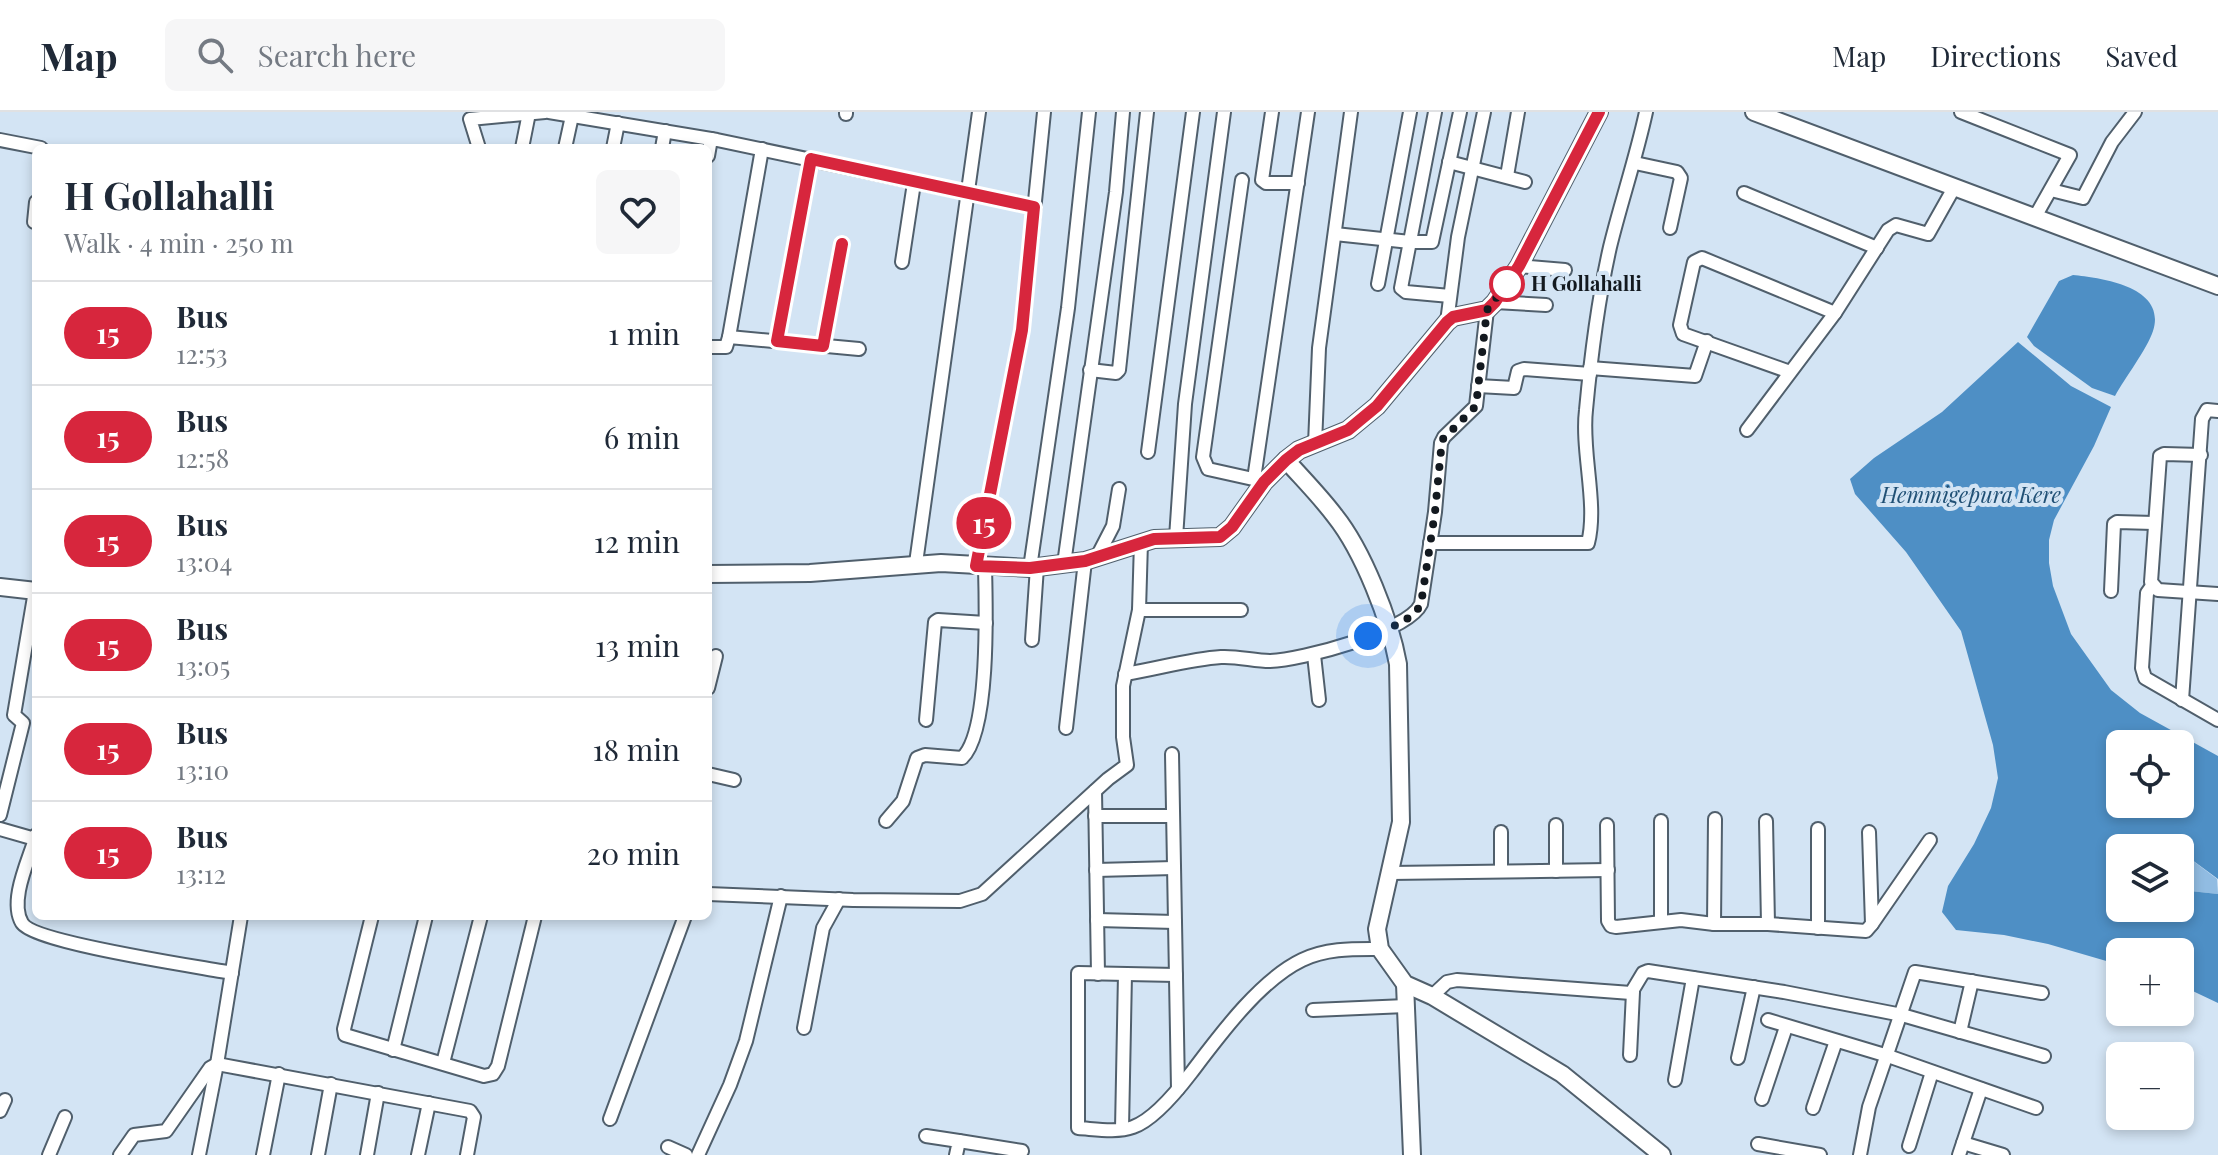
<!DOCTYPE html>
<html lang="en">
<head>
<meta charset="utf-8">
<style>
  body { margin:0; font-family:"Playfair Display",serif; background:#f6f6f7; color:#1f2937; height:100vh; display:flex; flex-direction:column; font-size:30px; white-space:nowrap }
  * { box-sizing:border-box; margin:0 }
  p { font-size:26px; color:#747a83 }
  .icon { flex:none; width:44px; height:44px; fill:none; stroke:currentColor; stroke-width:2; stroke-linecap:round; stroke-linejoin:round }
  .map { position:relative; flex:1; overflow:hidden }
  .panel { position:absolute; left:32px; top:32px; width:680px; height:776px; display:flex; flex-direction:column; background:#fff; border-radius:12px; box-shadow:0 4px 12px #0003 }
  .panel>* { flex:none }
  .badge { padding:0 16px; border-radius:26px; font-size:28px; line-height:52px }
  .controls { position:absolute; left:2106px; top:618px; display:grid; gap:16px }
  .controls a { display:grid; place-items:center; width:88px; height:88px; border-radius:12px; background:#fff; box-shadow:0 4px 12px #0003; font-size:40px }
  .you { position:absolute; width:40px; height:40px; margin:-20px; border:6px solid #fff; border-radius:50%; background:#1a73e8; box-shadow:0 0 0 12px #1a73e833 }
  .map>.badge { position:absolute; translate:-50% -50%; box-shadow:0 0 0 4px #fff }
  .round { display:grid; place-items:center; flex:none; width:84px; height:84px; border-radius:12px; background:#f6f6f7 }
  .headline { display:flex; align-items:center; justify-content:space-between; height:136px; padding:0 32px }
  h1 { font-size:38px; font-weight:700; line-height:60px }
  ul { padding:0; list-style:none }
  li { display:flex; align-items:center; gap:24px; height:104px; padding:0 32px; border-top:2px solid #e0e1e3 }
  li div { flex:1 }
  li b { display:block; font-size:30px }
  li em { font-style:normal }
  li .badge { min-width:88px; font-weight:700; text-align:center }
  header { display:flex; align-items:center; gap:48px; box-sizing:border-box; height:112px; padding:0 40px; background:#fff; border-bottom:2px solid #e0e1e3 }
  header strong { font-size:38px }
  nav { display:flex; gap:44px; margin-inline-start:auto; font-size:28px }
  .search { width:560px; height:72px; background:#f6f6f7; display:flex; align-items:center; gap:20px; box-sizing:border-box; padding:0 28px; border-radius:12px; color:#747a83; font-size:30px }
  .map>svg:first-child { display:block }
</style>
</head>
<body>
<header>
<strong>Map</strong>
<div class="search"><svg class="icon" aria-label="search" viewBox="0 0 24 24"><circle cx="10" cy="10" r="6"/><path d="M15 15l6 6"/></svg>Search here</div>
<nav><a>Map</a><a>Directions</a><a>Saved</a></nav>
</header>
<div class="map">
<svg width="2218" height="1043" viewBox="0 0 2218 1043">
  <rect width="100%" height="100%" fill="#d3e4f4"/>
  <path fill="#91bce2" d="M 2180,739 L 2217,767 L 2218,782 L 2190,779 L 2180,775 Z"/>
  <g fill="#4e8fc5" fill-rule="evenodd">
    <path d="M 2073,163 C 2103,166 2167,175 2153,219 C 2147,237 2125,266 2115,284 L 2092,276 L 2034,234 L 2027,225 L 2059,169 Z"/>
    <path d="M 2018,230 L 2071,274 L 2111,295 L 2094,334 L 2054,408 L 2049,428 L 2049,451 L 2053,474 L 2071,522 L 2111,578 L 2140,601 L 2218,644 L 2218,767 L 2180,739 L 2180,736 L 2169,731 L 2156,731 L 2151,736 L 2120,736 L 2120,796 L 2180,796 L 2180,775 L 2190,779 L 2218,782 L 2218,891 L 2180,873 L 2180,840 L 2120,840 L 2120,853 L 2048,832 L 2004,823 L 1956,818 L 1942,800 L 1948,774 L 1974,732 L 1991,696 L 1998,666 L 1993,633 L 1961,519 L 1906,440 L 1855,382 L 1850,367 L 1874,346 L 1942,300 ZM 2120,632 L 2180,632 L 2180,692 L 2120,692 Z"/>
  </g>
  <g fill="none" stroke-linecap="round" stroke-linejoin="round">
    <g stroke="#505f6c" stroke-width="16">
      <g id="street">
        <path d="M 549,0 L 717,28 L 1034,95"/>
        <path d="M 1272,0 L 1262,68 L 1266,71 L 1298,71"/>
        <path d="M 1435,0 L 1401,176 L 1406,180 L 1450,184"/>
        <path d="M 1961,0 L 2070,43 L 2035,105"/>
        <path d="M 846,2 L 846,0"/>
        <path d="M 0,28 L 41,36"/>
        <path d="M 479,36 L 470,7 L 545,0"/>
        <path d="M 522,36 L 529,1"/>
        <path d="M 565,36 L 572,4"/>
        <path d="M 613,36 L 618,11"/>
        <path d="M 662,36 L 665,19"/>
        <path d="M 708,44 L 711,27"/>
        <path d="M 1449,50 L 1525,70"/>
        <path d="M 1635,51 L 1677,60 L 1681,66 L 1670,116"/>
        <path d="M 1507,64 L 1518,0"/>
        <path d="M 1242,68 L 1203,345 L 1208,357 L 1262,369"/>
        <path d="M 2051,78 L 2083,86 L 2112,30 L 2135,0"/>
        <path d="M 1744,81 L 1877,136"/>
        <path d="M 34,110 L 36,90"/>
        <path d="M 1335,122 L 1410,130 L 1432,130 L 1460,0"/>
        <path d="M 902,150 L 914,71"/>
        <path d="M 1519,154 L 1565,158"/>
        <path d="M 1378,172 L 1410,0"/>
        <path d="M 1495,190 L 1546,193"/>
        <path d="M 1447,210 L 1458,125 L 1484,0"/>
        <path d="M 729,225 L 762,37"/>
        <path d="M 777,229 L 811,47"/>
        <path d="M 823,234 L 842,132"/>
        <path d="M 708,235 L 726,235 L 729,225 L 859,237"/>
        <path d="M 1590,256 L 1695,264 L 1707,229"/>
        <path d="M 1090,258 L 1116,261 L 1119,258 L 1147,0"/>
        <path d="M 1790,260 L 1683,222 L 1680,213 L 1694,150 L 1702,146 L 1835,201"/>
        <path d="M 1478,274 L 1514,276 L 1518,259 L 1524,257 L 1590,262"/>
        <path d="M 1747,318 L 1835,201 L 1888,118 L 1896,113 L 1928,122 L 1955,74"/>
        <path d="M 1315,332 L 1319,236 L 1351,0"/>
        <path d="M 1148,340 L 1193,0"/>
        <path d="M 2201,343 L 2164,342 L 2160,344 L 2151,470 L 2158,478 L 2218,482"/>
        <path d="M 1254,367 L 1308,0"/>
        <path d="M 1176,426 L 1185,292 L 1224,0"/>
        <path d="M 1430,431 L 1588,431 C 1598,392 1581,339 1586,298 C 1591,244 1598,188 1610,135 C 1621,90 1636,46 1646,0"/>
        <path d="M 1097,445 L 1113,414 L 1119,377"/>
        <path d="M 916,451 L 979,0"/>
        <path d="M 1064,452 L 1116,80 L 1123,0"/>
        <path d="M 976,454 L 1022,218 L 1044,0"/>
        <path d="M 1030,456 L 1068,196 L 1089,0"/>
        <path d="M 2152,474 L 2147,481 L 2142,556 L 2145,566 L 2218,608"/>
        <path d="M 2111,479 L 2114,412 L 2117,410 L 2154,411"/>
        <path d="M 1139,498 L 1241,498"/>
        <path d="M 1032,528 L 1037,455"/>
        <path d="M 1314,543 L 1319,588"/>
        <path d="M 1125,562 C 1157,557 1190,547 1221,545 C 1238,544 1254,549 1270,549 C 1301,548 1408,520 1421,492 L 1435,400 L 1441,331 L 1444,325 L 1476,294 L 1487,198"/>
        <path d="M 708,576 L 716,544"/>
        <path d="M 2182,588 L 2202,307 L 2207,298 L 2218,299"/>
        <path d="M 926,608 L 935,510 L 938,508 L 986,511"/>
        <path d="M 1066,616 L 1085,449"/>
        <path d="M 1172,642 L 1178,977"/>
        <path d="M 708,662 L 734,668"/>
        <path d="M 1095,679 L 1098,862"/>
        <path d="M 0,703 L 23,611 L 14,603 L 35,479"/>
        <path d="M 1095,704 L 1173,704"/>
        <path d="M 886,709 L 903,689 L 917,646 L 925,643 L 962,646 C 990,620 986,494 985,455"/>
        <path d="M 1661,709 L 1661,809"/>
        <path d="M 1766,709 L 1768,812"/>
        <path d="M 1556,713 L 1556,759"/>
        <path d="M 1607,713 L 1608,809 L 1611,814 L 1616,815 L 1681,808 L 1714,812 L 1768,812 L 1866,819 L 1872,812 L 1869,720"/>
        <path d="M 0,717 L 35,727 L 36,723"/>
        <path d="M 1818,717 L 1818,816"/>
        <path d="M 35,727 C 28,750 9,789 22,811 C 34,831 201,855 232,861"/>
        <path d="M 1096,758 L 1174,756"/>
        <path d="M 1501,759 L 1501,720"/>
        <path d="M 1390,761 L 1608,758"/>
        <path d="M 708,782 L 853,788 L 960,789 L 982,782 L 1108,667 L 1127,653 L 1123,625 L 1123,574 L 1139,498 L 1141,430"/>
        <path d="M 372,804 L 344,917 L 345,923 L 484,964 L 493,962 L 498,954 L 535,804"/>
        <path d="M 1097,808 L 1175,810"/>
        <path d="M 1714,812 L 1715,707"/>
        <path d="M 1872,812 L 1930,728"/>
        <path d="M 1176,863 L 1078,861 L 1078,1016 C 1095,1017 1117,1021 1133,1015 C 1153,1008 1178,978 1191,961 C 1219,924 1260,868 1302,848 C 1327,836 1354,837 1380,837"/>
        <path d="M 1432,884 L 1447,870 L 1457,868 L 1631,881 L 1643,861 L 1648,859 L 1784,880 L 1902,903 L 2044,944"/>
        <path d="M 1313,898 L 1406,894"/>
        <path d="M 1768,908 L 1888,944 L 2036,996"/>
        <path d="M 804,916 L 823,816 L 839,787"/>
        <path d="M 1960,920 L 1972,869"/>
        <path d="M 393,938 L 426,804"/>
        <path d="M 1630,943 L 1633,880"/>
        <path d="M 1738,946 L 1754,875"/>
        <path d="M 443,951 L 481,804"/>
        <path d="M 1675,968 L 1693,866"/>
        <path d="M 1762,987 L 1786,915"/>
        <path d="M 1813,996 L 1836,929"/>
        <path d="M 0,999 L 5,988"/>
        <path d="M 610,1007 L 685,804"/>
        <path d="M 1122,1017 L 1125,862"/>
        <path d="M 926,1024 L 959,1029 L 956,1043"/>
        <path d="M 959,1029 L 1022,1039"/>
        <path d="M 1963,1031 L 2003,1043"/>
        <path d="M 1758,1032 L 1820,1043"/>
        <path d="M 1909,1034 L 1932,960"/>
        <path d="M 668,1035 L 686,1043"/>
        <path d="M 49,1043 L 65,1005"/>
        <path d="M 120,1043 L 134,1023 L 166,1019 L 210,956 L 217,952 L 470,999 L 474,1005 L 467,1043"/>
        <path d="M 199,1043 L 217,952 L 241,804"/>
        <path d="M 263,1043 L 279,962"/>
        <path d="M 318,1043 L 331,972"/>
        <path d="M 367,1043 L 378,981"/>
        <path d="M 418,1043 L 429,991"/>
        <path d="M 698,1043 L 730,973 L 746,929 L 781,784"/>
        <path d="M 1860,1043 L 1869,995 L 1915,860 L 2042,881"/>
        <path d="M 1959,1043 L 1981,977"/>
      </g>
    </g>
    <g stroke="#505f6c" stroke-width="20">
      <g id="secondary">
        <path d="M 1754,0 L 2218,174"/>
        <path d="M 1286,348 C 1302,366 1320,384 1335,404 C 1363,439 1390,508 1398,552 L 1401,710 L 1377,817 L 1380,837 L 1405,872 L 1432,884 L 1562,962 L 1662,1043"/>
        <path d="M 708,462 L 810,461 L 941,451 L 1030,456 L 1085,449 L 1154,427 L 1220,425 L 1232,415 L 1264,370 L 1286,348 L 1299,338 L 1348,318 L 1377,294 L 1447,210 L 1453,205 L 1487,198 L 1495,190 L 1519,154 L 1599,0"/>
        <path d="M 0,475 L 36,479"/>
        <path d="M 1405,872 L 1412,1043"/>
      </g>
    </g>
    <use href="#street" stroke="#fff" stroke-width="12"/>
    <use href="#secondary" stroke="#fff" stroke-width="16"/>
  </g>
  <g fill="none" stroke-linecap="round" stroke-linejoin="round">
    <g stroke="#fff" stroke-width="18">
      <path id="line" d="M 842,132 L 823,234 L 777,229 L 811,47 L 1034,95 L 1022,218 L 976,454 L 1030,456 L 1085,449 L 1154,427 L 1220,425 L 1232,415 L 1264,370 L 1286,348 L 1299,338 L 1348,318 L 1377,294 L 1447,210 L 1453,205 L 1487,198 L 1495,190 L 1519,154 L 1599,0"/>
    </g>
    <use href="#line" stroke="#d7263d" stroke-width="12"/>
    <path stroke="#13191f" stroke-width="8" stroke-dasharray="0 14.4" d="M 1368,524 C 1386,517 1412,510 1421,492 L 1435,400 L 1442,328 L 1476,294 L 1487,198 L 1507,172"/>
  </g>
  <circle fill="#fff" stroke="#d7263d" stroke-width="4" cx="1507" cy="172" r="16"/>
  <g text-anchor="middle" stroke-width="8" stroke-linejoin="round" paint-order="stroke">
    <g font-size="20" font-weight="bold" fill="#13191f" stroke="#d3e4f4" text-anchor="start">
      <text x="1531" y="179">H Gollahalli</text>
    </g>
    <g font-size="22" font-style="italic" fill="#205075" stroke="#d3e4f4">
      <text x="1971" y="391">Hemmigepura Kere</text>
    </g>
  </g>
</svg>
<div class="controls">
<a><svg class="icon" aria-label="locate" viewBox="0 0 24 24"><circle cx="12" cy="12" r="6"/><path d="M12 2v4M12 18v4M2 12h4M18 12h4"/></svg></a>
<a><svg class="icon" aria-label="layers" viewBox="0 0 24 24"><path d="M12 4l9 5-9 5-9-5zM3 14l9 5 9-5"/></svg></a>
<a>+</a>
<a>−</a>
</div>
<div class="you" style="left:1368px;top:524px"></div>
<b class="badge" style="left:984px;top:411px;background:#d7263d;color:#fff">15</b>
<section class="panel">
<div class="headline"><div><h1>H Gollahalli</h1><p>Walk · 4 min · 250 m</p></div><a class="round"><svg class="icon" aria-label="heart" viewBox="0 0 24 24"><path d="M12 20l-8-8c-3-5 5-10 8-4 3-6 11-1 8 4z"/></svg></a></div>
<ul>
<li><span class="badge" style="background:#d7263d;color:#fff">15</span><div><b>Bus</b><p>12:53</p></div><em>1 min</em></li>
<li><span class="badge" style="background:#d7263d;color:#fff">15</span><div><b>Bus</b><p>12:58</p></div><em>6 min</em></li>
<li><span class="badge" style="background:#d7263d;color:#fff">15</span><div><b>Bus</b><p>13:04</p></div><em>12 min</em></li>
<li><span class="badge" style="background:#d7263d;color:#fff">15</span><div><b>Bus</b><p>13:05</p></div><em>13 min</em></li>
<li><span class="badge" style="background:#d7263d;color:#fff">15</span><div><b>Bus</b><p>13:10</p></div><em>18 min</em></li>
<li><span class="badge" style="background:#d7263d;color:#fff">15</span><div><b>Bus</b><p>13:12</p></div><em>20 min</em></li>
</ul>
</section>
</div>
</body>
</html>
